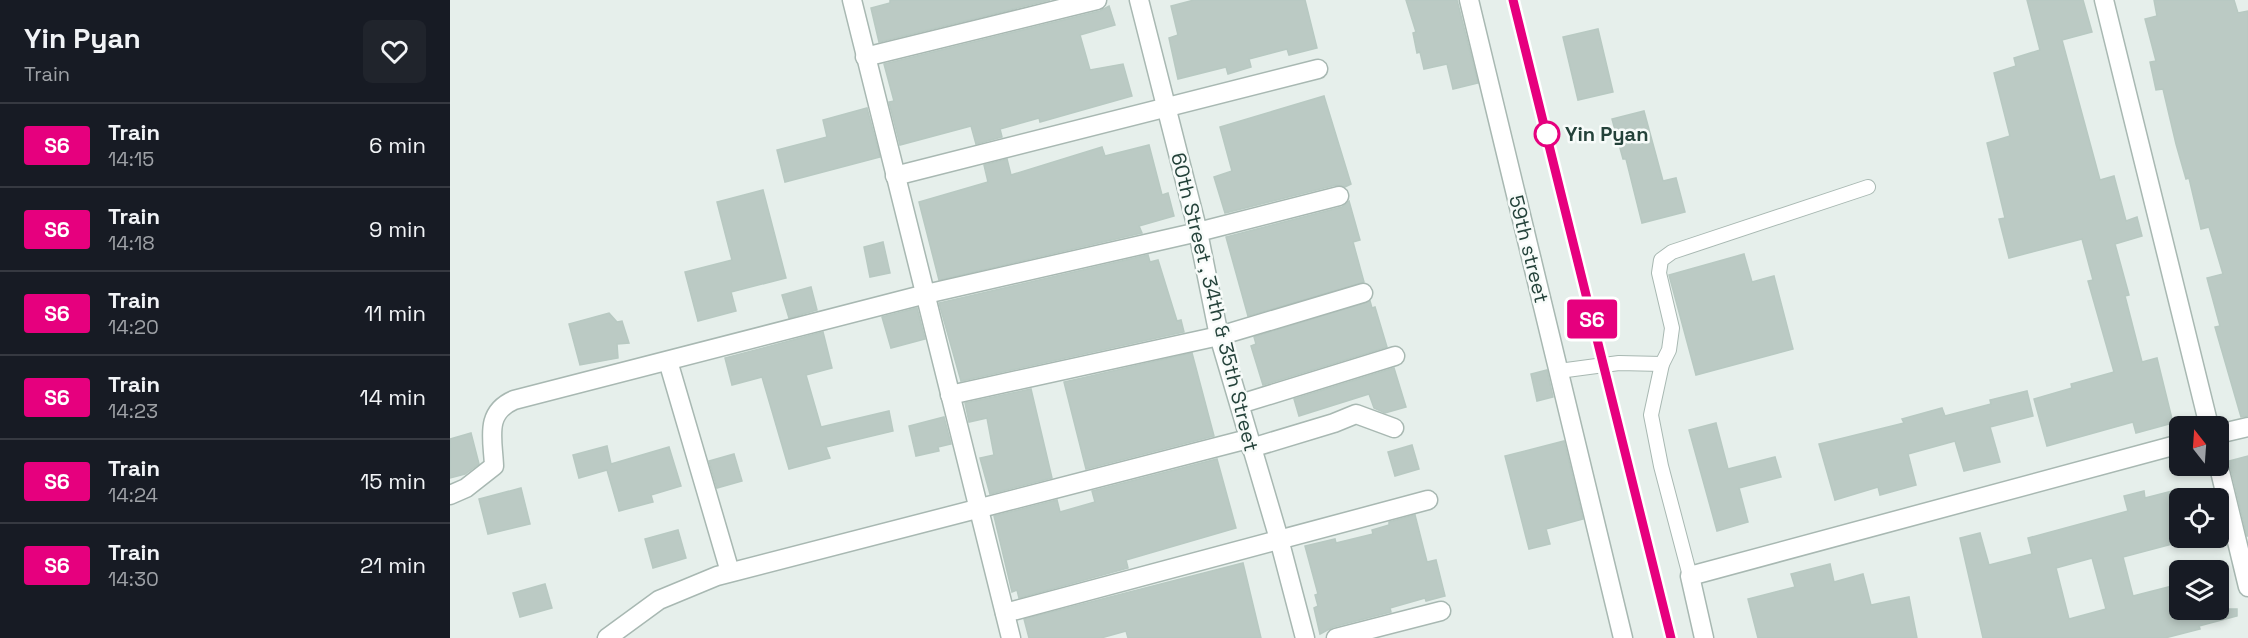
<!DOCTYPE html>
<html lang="en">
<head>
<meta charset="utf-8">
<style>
  body { margin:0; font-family:"Space Grotesk",sans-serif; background:#20242c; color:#f1f3f6; height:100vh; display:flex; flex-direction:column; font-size:22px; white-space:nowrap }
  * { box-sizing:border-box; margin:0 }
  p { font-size:20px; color:#9ea1a6 }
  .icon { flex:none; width:33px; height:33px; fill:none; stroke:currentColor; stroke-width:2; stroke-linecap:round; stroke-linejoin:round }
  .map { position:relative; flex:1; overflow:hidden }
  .details { display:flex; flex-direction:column; background:#171b24; width:450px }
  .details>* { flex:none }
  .badge { padding:0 12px; border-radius:4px; font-size:21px; line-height:39px }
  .needle { width:39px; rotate:343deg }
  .controls { position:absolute; left:1719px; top:416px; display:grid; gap:12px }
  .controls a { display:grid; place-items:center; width:60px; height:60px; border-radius:9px; background:#171b24; box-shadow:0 3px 9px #0003; font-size:30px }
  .map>.badge { position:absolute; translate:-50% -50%; box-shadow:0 0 0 3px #fff }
  .round { display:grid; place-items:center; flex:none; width:63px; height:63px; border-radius:9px; background:#20242c }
  .headline { display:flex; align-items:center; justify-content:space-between; height:102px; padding:0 24px }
  h1 { font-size:28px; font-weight:600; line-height:45px }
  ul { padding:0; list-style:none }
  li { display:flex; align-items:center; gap:18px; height:84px; padding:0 24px; border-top:2px solid #363941 }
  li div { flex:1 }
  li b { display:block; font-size:22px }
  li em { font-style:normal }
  li .badge { min-width:66px; font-weight:700; text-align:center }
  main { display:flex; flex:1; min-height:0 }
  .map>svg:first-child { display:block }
</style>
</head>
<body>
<main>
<section class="details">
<div class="headline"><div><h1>Yin Pyan</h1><p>Train</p></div><a class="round"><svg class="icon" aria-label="heart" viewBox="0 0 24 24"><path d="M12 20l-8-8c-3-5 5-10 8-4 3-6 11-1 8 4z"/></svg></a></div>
<ul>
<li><span class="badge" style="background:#e6007e;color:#fff">S6</span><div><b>Train</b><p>14:15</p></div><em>6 min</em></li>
<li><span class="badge" style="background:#e6007e;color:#fff">S6</span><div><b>Train</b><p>14:18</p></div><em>9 min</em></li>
<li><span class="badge" style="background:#e6007e;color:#fff">S6</span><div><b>Train</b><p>14:20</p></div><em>11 min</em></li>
<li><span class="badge" style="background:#e6007e;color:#fff">S6</span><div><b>Train</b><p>14:23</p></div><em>14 min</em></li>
<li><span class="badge" style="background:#e6007e;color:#fff">S6</span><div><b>Train</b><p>14:24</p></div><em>15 min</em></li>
<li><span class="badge" style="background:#e6007e;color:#fff">S6</span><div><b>Train</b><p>14:30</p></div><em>21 min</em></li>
</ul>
</section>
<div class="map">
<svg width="1798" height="638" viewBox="0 0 1798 638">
  <rect width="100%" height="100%" fill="#e6efeb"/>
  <g fill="#bbcac4" stroke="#b8c9c2" stroke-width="1.5" fill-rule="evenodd">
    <path d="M 440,0 L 600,0 L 429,42 L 421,8 L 440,3 Z"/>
    <path d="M 744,0 L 855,0 L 867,48 L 839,55 L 837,49 L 799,59 L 801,67 L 778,74 L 776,67 L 728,79 L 719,38 L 728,35 L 721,6 Z"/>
    <path d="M 956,0 L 1007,0 L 1028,83 L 1003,89 L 997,64 L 974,69 L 970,52 L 967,53 L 963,33 L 966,32 Z"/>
    <path d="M 1577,0 L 1633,0 L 1642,32 L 1612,40 L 1650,180 L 1664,176 L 1676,221 L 1687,217 L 1692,236 L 1665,244 L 1679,295 L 1675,296 L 1692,362 L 1707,358 L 1723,423 L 1686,433 L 1683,422 L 1597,446 L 1584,399 L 1622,388 L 1621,384 L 1664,372 L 1638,281 L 1643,280 L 1632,239 L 1559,258 L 1549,219 L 1555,218 L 1537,143 L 1560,136 L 1544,73 L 1566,66 L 1564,58 L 1590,50 Z"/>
    <path d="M 1704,0 L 1784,0 L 1788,13 L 1798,11 L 1798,416 L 1791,417 L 1765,327 L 1770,326 L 1757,278 L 1773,274 L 1759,227 L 1751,229 L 1739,178 L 1736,179 L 1726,144 L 1713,89 L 1706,90 L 1700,62 L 1706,61 L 1695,19 L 1707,16 Z"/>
    <path d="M 659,6 L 665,25 L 630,35 L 640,70 L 673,64 L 682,96 L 590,122 L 589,118 L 550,129 L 552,137 L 526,144 L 521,126 L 450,145 L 439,102 L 444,101 L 434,64 L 650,11 Z"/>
    <path d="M 1148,29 L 1163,92 L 1128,100 L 1113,37 Z"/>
    <path d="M 874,96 L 901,184 L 895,187 L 886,185 L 775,213 L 764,177 L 782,171 L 770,127 Z"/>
    <path d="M 417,108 L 430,157 L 335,182 L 327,150 L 377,137 L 373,120 Z"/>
    <path d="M 1194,111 L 1213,181 L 1226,178 L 1235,212 L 1192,223 L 1176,159 L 1173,159 L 1162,119 Z"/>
    <path d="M 699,145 L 712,195 L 718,193 L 724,216 L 689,226 L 692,233 L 489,280 L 469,202 L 538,182 L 534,165 L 557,159 L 561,175 L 652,147 L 655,156 Z"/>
    <path d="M 313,190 L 336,278 L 281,292 L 286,311 L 248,321 L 235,272 L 282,260 L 267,202 Z"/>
    <path d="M 899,201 L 910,240 L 903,242 L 914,282 L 798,316 L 776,237 L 892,207 Z"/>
    <path d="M 433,242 L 440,273 L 420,277 L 414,247 Z"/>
    <path d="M 1294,254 L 1302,282 L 1324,276 L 1343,349 L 1246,375 L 1219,275 Z"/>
    <path d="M 698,255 L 700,262 L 708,260 L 727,321 L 731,320 L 734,332 L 511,381 L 489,303 Z"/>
    <path d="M 361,287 L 367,310 L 339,318 L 332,295 Z"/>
    <path d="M 920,301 L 922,308 L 925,307 L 937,347 L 813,385 L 801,346 L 806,344 L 804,337 Z"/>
    <path d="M 467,308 L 475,339 L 441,348 L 432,317 Z"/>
    <path d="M 159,313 L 167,322 L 172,321 L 179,343 L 167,344 L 168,358 L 130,365 L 119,324 Z"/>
    <path d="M 373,332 L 382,368 L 356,375 L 371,427 L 439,411 L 443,431 L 376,447 L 380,458 L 339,469 L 312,377 L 282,385 L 275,358 Z"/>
    <path d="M 742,353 L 764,436 L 636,469 L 614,382 Z"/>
    <path d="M 944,368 L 956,407 L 935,413 L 924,408 L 919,394 L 849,416 L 844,399 Z"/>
    <path d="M 1097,370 L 1103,397 L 1087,401 L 1081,374 Z"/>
    <path d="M 581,389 L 602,478 L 540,494 L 530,458 L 544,455 L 537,418 L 519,422 L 515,403 Z"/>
    <path d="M 1577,391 L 1583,416 L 1540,427 L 1550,462 L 1514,471 L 1505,441 L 1458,454 L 1466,485 L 1430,495 L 1428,487 L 1385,500 L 1369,444 L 1454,423 L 1452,419 L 1492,408 L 1495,416 L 1541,404 L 1540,400 Z"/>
    <path d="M 494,417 L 501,444 L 488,447 L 489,451 L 466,456 L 459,426 Z"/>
    <path d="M 1266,423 L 1278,469 L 1325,457 L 1331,477 L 1289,488 L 1298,522 L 1267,531 L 1239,430 Z"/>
    <path d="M 21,433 L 29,464 L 15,474 L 0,478 L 0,439 Z"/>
    <path d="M 1114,441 L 1133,519 L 1096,529 L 1100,544 L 1079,549 L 1055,456 Z"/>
    <path d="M 962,445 L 969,469 L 945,476 L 938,452 Z"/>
    <path d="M 157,446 L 161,464 L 219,447 L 231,486 L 201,495 L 203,502 L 169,511 L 157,470 L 129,478 L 123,455 Z"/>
    <path d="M 284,454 L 292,481 L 267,488 L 259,461 Z"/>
    <path d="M 1798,456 L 1798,536 L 1797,536 L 1779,461 Z"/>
    <path d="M 767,459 L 786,528 L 676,560 L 678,568 L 569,598 L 567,590 L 562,592 L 544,516 L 607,500 L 610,512 L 645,502 L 642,491 Z"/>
    <path d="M 71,488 L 80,524 L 38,534 L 29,499 Z"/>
    <path d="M 1730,489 L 1730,542 L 1673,557 L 1683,596 L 1730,584 L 1730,609 L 1787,609 L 1787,616 L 1749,626 L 1750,629 L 1715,638 L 1533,638 L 1510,538 L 1530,533 L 1539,565 L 1582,554 L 1578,538 L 1678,511 L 1674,496 L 1694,491 L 1695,498 ZM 1642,558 L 1656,609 L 1619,619 L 1606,568 Z"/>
    <path d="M 965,515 L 977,562 L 986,560 L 995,596 L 976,601 L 975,598 L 940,608 L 941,612 L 883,627 L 870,634 L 864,608 L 868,606 L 865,595 L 868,594 L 855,546 L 885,539 L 886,543 L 923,534 L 922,530 L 939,525 L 939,522 Z"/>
    <path d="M 228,530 L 236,558 L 203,568 L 195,539 Z"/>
    <path d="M 793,563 L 811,638 L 678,638 L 676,631 L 651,638 L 579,638 L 574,619 Z"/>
    <path d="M 1380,564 L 1384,582 L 1413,574 L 1421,605 L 1459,597 L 1467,638 L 1308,638 L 1298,599 L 1345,587 L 1341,574 Z"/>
    <path d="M 95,584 L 102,608 L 70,617 L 63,593 Z"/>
  </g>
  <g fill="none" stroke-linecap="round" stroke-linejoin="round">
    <g stroke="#a8b8b2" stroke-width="16">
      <g id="service">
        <path d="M 1109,371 L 1169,363 L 1212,364"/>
        <path d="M 1240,576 L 1211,466 L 1201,415 L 1212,364 L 1219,350 L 1222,328 L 1209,273 L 1211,260 L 1222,252 L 1418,187"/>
      </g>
    </g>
    <g stroke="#a8b8b2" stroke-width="21">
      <g id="minor">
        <path d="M 402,0 L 561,638"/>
        <path d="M 689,0 L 748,232 L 769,336 L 829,539 L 855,638"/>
        <path d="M 1019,0 L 1173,638"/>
        <path d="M 1654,0 L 1759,426"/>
        <path d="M 415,57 L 647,0"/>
        <path d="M 445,176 L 868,69"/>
        <path d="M 218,361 L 280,572"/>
        <path d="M 500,395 L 769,336 L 913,293"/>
        <path d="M 790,404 L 945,356"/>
        <path d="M 1768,434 L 1798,427"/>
        <path d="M 801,448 L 884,423 L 906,414 L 944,428"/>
        <path d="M 1768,463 L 1798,587"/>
        <path d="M 0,495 L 16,488 L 44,466 C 43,439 34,413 64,400 L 476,294 L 748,232 L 889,196"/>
        <path d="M 555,613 L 978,500"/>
        <path d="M 157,638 L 209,600 L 267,576 L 798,439"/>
        <path d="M 886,638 L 991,611"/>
        <path d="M 1254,638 L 1240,576 L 1730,444"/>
      </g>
    </g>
    <use href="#service" stroke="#fff" stroke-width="14"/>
    <use href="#minor" stroke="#fff" stroke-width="18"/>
    <g stroke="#5f7d75" stroke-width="7">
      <path id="rail" d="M 1063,0 L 1221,638"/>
    </g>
    <use href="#rail" stroke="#f7fbf9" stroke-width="4.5" stroke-dasharray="14" stroke-linecap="butt"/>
  </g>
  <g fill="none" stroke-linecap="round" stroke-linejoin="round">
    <g stroke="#fff" stroke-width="14">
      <path id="line" d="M 1063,0 L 1221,638"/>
    </g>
    <use href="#line" stroke="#e6007e" stroke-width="9"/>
  </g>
  <circle fill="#fff" stroke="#e6007e" stroke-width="3" cx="1097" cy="134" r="12"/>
  <g text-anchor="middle" stroke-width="5" stroke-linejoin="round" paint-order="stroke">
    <g font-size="20" font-weight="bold" fill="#24423a" stroke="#f7fbf9" text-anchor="start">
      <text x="1115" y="141">Yin Pyan</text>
    </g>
    <g font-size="20" fill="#24423a" stroke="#f7fbf9">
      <text transform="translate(1079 249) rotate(76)" y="7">59th street</text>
      <text transform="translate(765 302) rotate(76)" y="7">60th Street , 34th &amp; 35th Street</text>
    </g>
  </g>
</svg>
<div class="controls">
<a><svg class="needle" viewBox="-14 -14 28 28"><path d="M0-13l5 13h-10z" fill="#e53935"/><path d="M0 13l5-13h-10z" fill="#9ea1a6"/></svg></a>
<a><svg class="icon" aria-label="locate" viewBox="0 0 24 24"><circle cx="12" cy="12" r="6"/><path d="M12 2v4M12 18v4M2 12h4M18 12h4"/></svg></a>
<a><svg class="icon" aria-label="layers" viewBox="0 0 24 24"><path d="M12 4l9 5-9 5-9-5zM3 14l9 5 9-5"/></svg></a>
</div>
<b class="badge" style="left:1142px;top:319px;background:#e6007e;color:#fff">S6</b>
</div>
</main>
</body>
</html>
